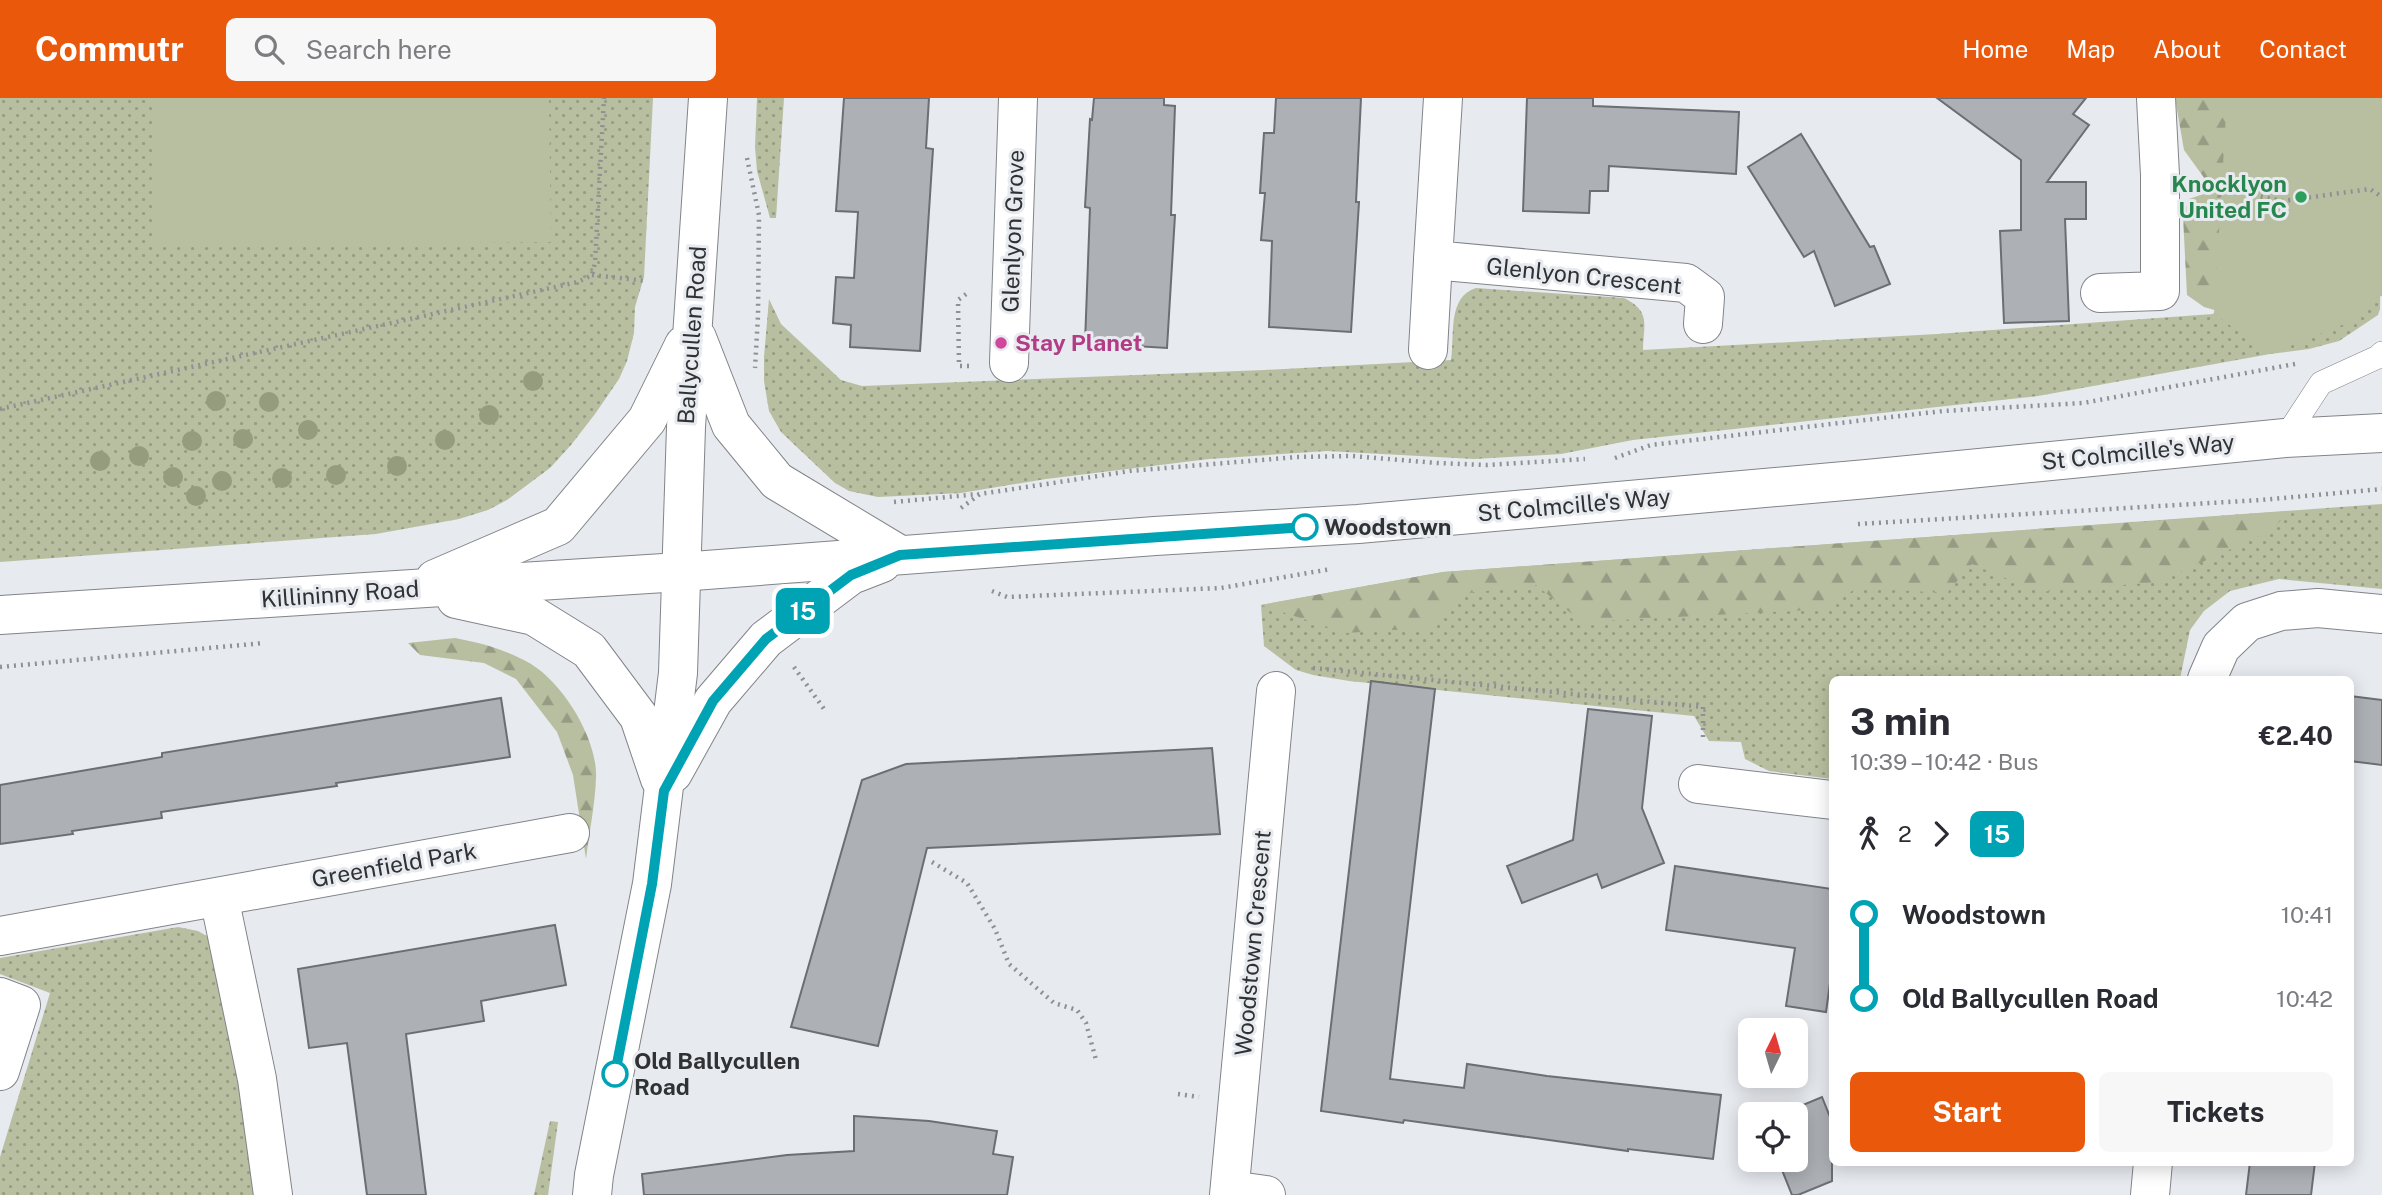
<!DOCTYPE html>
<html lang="en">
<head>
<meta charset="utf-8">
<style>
  body { margin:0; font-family:"Public Sans",sans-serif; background:#f7f7f7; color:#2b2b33; height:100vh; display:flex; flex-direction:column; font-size:26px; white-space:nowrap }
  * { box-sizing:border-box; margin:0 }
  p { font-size:23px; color:#7c7c81 }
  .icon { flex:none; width:38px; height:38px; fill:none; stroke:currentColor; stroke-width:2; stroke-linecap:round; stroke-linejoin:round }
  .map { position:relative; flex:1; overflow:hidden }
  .details { position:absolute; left:1829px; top:578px; width:525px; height:490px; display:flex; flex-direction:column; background:#fff; border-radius:10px; box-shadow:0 4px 18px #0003 }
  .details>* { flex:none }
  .badge { padding:0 14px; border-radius:10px; font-size:24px; line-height:46px }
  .needle { width:46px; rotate:5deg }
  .fabs { position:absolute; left:1738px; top:920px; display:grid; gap:14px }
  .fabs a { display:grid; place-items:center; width:70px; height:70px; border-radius:10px; background:#fff; box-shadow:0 4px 18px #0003; font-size:35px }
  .map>.badge { position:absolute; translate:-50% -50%; box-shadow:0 0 0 4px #fff }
  .legs { display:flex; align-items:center; gap:10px; height:77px; padding:0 21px; font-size:23px }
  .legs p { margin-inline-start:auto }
  .head { display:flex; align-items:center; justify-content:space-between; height:119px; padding:0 21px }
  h1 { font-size:38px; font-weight:700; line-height:52px }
  .primary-button { display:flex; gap:14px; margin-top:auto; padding:14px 21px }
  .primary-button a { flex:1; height:80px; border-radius:10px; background:#ea580c; color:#fff; font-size:28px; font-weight:700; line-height:80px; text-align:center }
  .primary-button a+a { background:#f7f7f7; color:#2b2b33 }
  ul { padding:0 21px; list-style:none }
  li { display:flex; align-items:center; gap:24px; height:84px; font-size:26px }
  li i { display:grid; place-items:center; width:10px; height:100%; margin:0 9px; background:currentColor }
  li i::after { content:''; width:18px; height:18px; margin:-9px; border:5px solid; border-radius:50%; background:#fff }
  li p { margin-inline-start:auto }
  li:first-child i { background:linear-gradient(#0000 50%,currentColor 0) }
  li:last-child i { background:linear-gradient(currentColor 50%,#0000 0) }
  header { display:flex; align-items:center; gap:42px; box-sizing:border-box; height:98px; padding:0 35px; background:#ea580c; color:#fff }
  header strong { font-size:33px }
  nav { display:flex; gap:38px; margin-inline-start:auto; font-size:24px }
  .search { width:490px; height:63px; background:#f7f7f7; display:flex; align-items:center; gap:18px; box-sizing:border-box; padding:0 24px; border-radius:10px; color:#7c7c81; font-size:26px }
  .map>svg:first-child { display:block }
</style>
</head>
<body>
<header>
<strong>Commutr</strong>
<div class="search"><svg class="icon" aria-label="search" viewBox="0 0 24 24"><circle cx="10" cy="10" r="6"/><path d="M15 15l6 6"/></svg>Search here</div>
<nav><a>Home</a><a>Map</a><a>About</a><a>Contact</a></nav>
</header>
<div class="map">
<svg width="2382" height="1097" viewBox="0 0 2382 1097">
  <defs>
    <pattern id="grass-dots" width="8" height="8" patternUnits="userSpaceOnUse" patternTransform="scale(1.75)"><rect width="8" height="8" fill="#b8bfa0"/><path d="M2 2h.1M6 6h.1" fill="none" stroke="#969c83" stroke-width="1.8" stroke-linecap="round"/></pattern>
    <pattern id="forest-firs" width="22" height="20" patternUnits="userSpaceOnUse" patternTransform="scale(1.75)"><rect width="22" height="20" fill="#b8bfa0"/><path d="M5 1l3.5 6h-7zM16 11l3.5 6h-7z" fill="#969c83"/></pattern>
  </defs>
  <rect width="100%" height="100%" fill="#e7eaef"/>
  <g fill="url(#grass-dots)">
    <path d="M 0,0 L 653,0 L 644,179 L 635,209 L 634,235 L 627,263 L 619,281 L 595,316 L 571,347 L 550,370 L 507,402 L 488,412 L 459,421 L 376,436 L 0,464 Z"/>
    <path d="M 757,0 L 784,0 L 776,120 L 770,120 L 757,73 L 755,49 Z"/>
    <path d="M 2382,0 L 2380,211 L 2378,217 L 2339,243 L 2309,251 L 2270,256 L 2038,298 L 1633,342 L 1561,356 L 1474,361 L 1327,353 L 1209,361 L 1046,381 L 961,395 L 878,399 L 849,393 L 835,385 L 781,334 L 769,313 L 764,283 L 764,259 L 769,201 L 781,226 L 841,282 L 862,288 L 1264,272 L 1451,262 C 1455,237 1447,199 1476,190 L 1624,200 C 1652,214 1643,227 1643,252 L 1937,236 L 2213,216 Z"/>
    <path d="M 2382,406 L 2382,491 L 2279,481 L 2230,493 L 2204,513 L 2190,532 L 2180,581 L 1832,581 L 1832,681 L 1769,673 L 1745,661 L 1741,644 L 1709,643 L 1694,618 L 1349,583 L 1313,577 L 1296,572 L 1264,548 L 1261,507 L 1443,474 Z"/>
    <path d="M 178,829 L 198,833 L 212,841 L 246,1011 L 254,1097 L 0,1097 L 0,1059 L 50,895 L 0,876 L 0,860 Z"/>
    <path d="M 550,1023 L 558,1024 L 548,1097 L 534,1097 Z"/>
  </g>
  <g fill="url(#forest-firs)">
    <path d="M 2175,0 L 2273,0 L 2225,215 L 2204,209 L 2187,197 L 2183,118 L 2189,101 L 2215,92 L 2210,88 L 2184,52 Z"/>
    <path d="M 2290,413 L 2271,433 L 2158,484 L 2039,494 L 1972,466 L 1947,495 L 1856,490 L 1828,511 L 1582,524 L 1536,487 L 1461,496 L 1426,530 L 1346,535 L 1261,507 L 1443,474 Z"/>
    <path d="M 455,540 C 482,545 507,552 531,566 C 564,586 598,642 596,680 C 595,707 589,735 586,761 L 573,677 L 557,634 L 516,581 L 484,565 L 420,557 L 408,545 Z"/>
  </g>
  <g fill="#b8bfa0">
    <path d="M 152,0 L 549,0 L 551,144 L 154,149 Z"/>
    <path d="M 2227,0 L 2382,0 L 2382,198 L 2375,199 L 2352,223 L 2270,256 L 2214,216 Z"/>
  </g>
  <g fill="#adb1b6" stroke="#6b6e73" stroke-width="2">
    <path d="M 844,0 L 929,0 L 926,50 L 933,51 L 920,253 L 850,249 L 851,227 L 833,225 L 836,179 L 854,180 L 858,114 L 836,113 Z"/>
    <path d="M 1094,0 L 1164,0 L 1164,7 L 1175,8 L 1171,117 L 1175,117 L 1167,250 L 1085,245 L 1090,110 L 1085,109 L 1090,21 L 1092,22 Z"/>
    <path d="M 1276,0 L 1361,0 L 1356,104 L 1359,104 L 1351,234 L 1269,229 L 1272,143 L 1261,142 L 1265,95 L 1260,95 L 1264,35 L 1274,35 Z"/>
    <path d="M 1527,0 L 1593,0 L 1593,8 L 1739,14 L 1736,76 L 1609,68 L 1608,93 L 1590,93 L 1589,115 L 1523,113 Z"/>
    <path d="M 1937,0 L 2086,0 L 2073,16 L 2089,27 L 2047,84 L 2086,84 L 2086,121 L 2065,121 L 2069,223 L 2004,225 L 2000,133 L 2021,132 L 2021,62 Z"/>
    <path d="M 1801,36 L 1870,149 L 1874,148 L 1890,186 L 1835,208 L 1814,153 L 1804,159 L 1748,69 Z"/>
    <path d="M 1371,583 L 1435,591 L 1390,981 L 1464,990 L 1467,966 L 1547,978 L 1721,997 L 1713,1061 L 1628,1051 L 1628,1053 L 1404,1022 L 1403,1025 L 1321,1013 Z"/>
    <path d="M 2350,598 L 2382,602 L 2382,667 L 2350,663 Z"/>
    <path d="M 501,600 L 510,659 L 336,685 L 337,688 L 161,714 L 162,720 L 72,733 L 73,736 L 0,746 L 0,687 L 162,659 L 162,655 Z"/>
    <path d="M 1588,611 L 1652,618 L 1642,710 L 1664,765 L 1602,790 L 1597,776 L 1522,805 L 1507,768 L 1573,742 Z"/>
    <path d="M 1212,650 L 1220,736 L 927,750 L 878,948 L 791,929 L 862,682 L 906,666 Z"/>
    <path d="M 1675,768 L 1832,791 L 1832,871 L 1826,914 L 1786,908 L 1795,850 L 1666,832 Z"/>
    <path d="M 555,827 L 566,887 L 481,903 L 484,923 L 406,936 L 426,1097 L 367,1097 L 347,945 L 309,950 L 298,871 Z"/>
    <path d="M 1822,999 L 1832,1024 L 1832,1083 L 1798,1097 L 1792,1097 L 1778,1062 L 1796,1062 L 1796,1017 L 1779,1017 Z"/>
    <path d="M 854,1018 L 929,1023 L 997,1033 L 993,1056 L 1013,1059 L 1007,1097 L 644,1097 L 642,1076 L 787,1057 L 854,1053 Z"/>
    <path d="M 2250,1064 L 2315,1064 L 2311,1097 L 2246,1097 Z"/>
  </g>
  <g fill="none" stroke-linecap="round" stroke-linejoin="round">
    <g stroke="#818488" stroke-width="24">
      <path id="lane" d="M 2285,340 L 2321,285 L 2378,259 L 2382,255"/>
    </g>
    <g stroke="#818488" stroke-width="40">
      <g id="street">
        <path d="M 1443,0 L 1433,162 L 1686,185 L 1705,199 L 1703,226"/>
        <path d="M 2100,195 L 2160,193 L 2160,77 L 2156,0"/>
        <path d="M 1428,252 L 1433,162"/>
        <path d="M 1009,265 L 1018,0"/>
        <path d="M 2207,581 L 2221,549 L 2247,524 L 2281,513 L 2318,510 L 2382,516"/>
        <path d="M 1698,686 L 1832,702"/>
        <path d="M 219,799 L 257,981 L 273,1097"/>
        <path d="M 0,838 L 570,735"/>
        <path d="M 0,899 L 21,907 L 0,973"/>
        <path d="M 1230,1092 L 1266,1097"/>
        <path d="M 1229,1097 L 1276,593"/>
        <path d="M 2150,1097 L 2153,1064"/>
      </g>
    </g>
    <g stroke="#818488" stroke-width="40">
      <g id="secondary">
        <path d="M 697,240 L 731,327 L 777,383 L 900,457"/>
        <path d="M 435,481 L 558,428 L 647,322 L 684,247"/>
        <path d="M 456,501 L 534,518 L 589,552 L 639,619 L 660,681"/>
        <path d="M 0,517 L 680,474 L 1155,438 L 1358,426 L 1867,381 L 2285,340 L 2382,335"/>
        <path d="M 673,675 L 713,603 L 766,541 L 851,477 L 882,465"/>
        <path d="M 592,1097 L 594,1077 L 652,786 L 678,575 L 686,329 L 708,0"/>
      </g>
    </g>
    <g stroke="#8e9194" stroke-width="4.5" stroke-dasharray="2 5" stroke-linecap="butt">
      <path d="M 747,60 L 759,117 L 758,218 L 755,270"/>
      <path d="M 2199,86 L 2283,103 L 2370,91 L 2382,99"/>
      <path d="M 592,177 L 646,183"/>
      <path d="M 969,268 L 959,268 L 958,202 L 969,194"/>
      <path d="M 0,311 L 578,184 L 592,177 L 595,165 L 604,0"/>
      <path d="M 1615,360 L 1651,347 L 1943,313 L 2083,305 L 2295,266"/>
      <path d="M 894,404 L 979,396"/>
      <path d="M 961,410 L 980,396 L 1053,385 L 1130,373 L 1297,359 L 1352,358 L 1437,365 L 1487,367 L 1585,361"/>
      <path d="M 1858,426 L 2261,402 L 2382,391"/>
      <path d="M 992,493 L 1007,499 L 1221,490 L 1331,471"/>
      <path d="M 0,569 L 264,545"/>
      <path d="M 794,569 L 824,611"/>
      <path d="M 1313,570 L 1703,609 L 1703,639"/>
      <path d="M 932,764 L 967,785 L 995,831 L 1009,866 L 1054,905 L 1077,912 L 1086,925 L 1096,962"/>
      <path d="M 1178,996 L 1199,999"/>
    </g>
    <use href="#lane" stroke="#fff" stroke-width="23"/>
    <use href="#street" stroke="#fff" stroke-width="38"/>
    <use href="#secondary" stroke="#fff" stroke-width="38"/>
  </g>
  <g fill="#959c7d">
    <circle cx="533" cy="283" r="10"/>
    <circle cx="216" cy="303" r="10"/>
    <circle cx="269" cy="304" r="10"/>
    <circle cx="489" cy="317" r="10"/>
    <circle cx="308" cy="332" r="10"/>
    <circle cx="243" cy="341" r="10"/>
    <circle cx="445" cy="342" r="10"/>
    <circle cx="192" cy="343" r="10"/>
    <circle cx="139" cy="358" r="10"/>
    <circle cx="100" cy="363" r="10"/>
    <circle cx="397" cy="368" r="10"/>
    <circle cx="336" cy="377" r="10"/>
    <circle cx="173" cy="379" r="10"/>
    <circle cx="282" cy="380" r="10"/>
    <circle cx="222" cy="383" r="10"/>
    <circle cx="196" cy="398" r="10"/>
  </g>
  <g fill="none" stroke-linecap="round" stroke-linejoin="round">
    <g stroke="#fff" stroke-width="16">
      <path id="line-1" d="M 615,976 L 652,786 L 664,693 L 713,603 L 766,541 L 851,477 L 900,457 L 1305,429"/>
    </g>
    <use href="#line-1" stroke="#00a3b4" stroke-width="10"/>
  </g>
  <circle fill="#2e9e5b" stroke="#e7eaef" stroke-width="2.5" cx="2301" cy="99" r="7"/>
  <circle fill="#d1479c" stroke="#e7eaef" stroke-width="2.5" cx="1001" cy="245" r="7"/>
  <g fill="#fff" stroke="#00a3b4" stroke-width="3.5">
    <circle cx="1305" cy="429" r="12"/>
    <circle cx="615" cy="976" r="12"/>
  </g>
  <g text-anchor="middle" stroke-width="6" stroke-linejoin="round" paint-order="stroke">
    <g font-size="23" font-weight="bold" fill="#27864d" stroke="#e7eaef" text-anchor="end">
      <text x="2287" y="94">Knocklyon<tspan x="2287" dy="26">United FC</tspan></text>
    </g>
    <g font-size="23" fill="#2f3133" stroke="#e7eaef">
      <text transform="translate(1013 133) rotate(-88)" y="8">Glenlyon Grove</text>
      <text transform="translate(1584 178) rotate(6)" y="8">Glenlyon Crescent</text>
      <text transform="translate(692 237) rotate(-86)" y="8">Ballycullen Road</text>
      <text transform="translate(2138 354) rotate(-6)" y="8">St Colmcille's Way</text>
      <text transform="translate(1574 407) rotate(-5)" y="8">St Colmcille's Way</text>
      <text transform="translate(340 496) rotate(-4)" y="8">Killininny Road</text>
      <text transform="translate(394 767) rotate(-10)" y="8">Greenfield Park</text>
      <text transform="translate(1253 845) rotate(-85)" y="8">Woodstown Crescent</text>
    </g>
    <g font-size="23" font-weight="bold" fill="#b23c85" stroke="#e7eaef" text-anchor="start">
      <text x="1015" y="253">Stay Planet</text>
    </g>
    <g font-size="23" font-weight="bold" fill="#2f3133" stroke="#e7eaef" text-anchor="start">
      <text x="1324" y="437">Woodstown</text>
      <text x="634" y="971">Old Ballycullen<tspan x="634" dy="26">Road</tspan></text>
    </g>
  </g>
</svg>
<div class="fabs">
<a><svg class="needle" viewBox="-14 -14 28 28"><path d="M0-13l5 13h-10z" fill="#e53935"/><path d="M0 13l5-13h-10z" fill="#7c7c81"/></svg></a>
<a><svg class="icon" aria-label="locate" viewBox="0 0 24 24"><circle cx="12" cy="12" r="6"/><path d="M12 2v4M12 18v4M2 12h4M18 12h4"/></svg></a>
</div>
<b class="badge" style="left:803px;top:513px;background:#00a3b4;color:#fff">15</b>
<section class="details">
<div class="head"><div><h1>3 min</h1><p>10:39 – 10:42 · Bus</p></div><b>€2.40</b></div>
<div class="legs"><svg class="icon" aria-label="walk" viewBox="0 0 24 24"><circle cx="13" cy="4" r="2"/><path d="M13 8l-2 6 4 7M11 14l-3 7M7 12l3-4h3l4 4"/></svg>2<svg class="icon" aria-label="forward" viewBox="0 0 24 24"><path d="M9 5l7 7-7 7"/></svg><b class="badge" style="background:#00a3b4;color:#fff">15</b></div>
<ul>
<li><i style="color:#00a3b4"></i><b>Woodstown</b><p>10:41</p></li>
<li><i style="color:#00a3b4"></i><b>Old Ballycullen Road</b><p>10:42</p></li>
</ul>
<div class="primary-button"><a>Start</a><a>Tickets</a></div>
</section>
</div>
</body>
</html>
